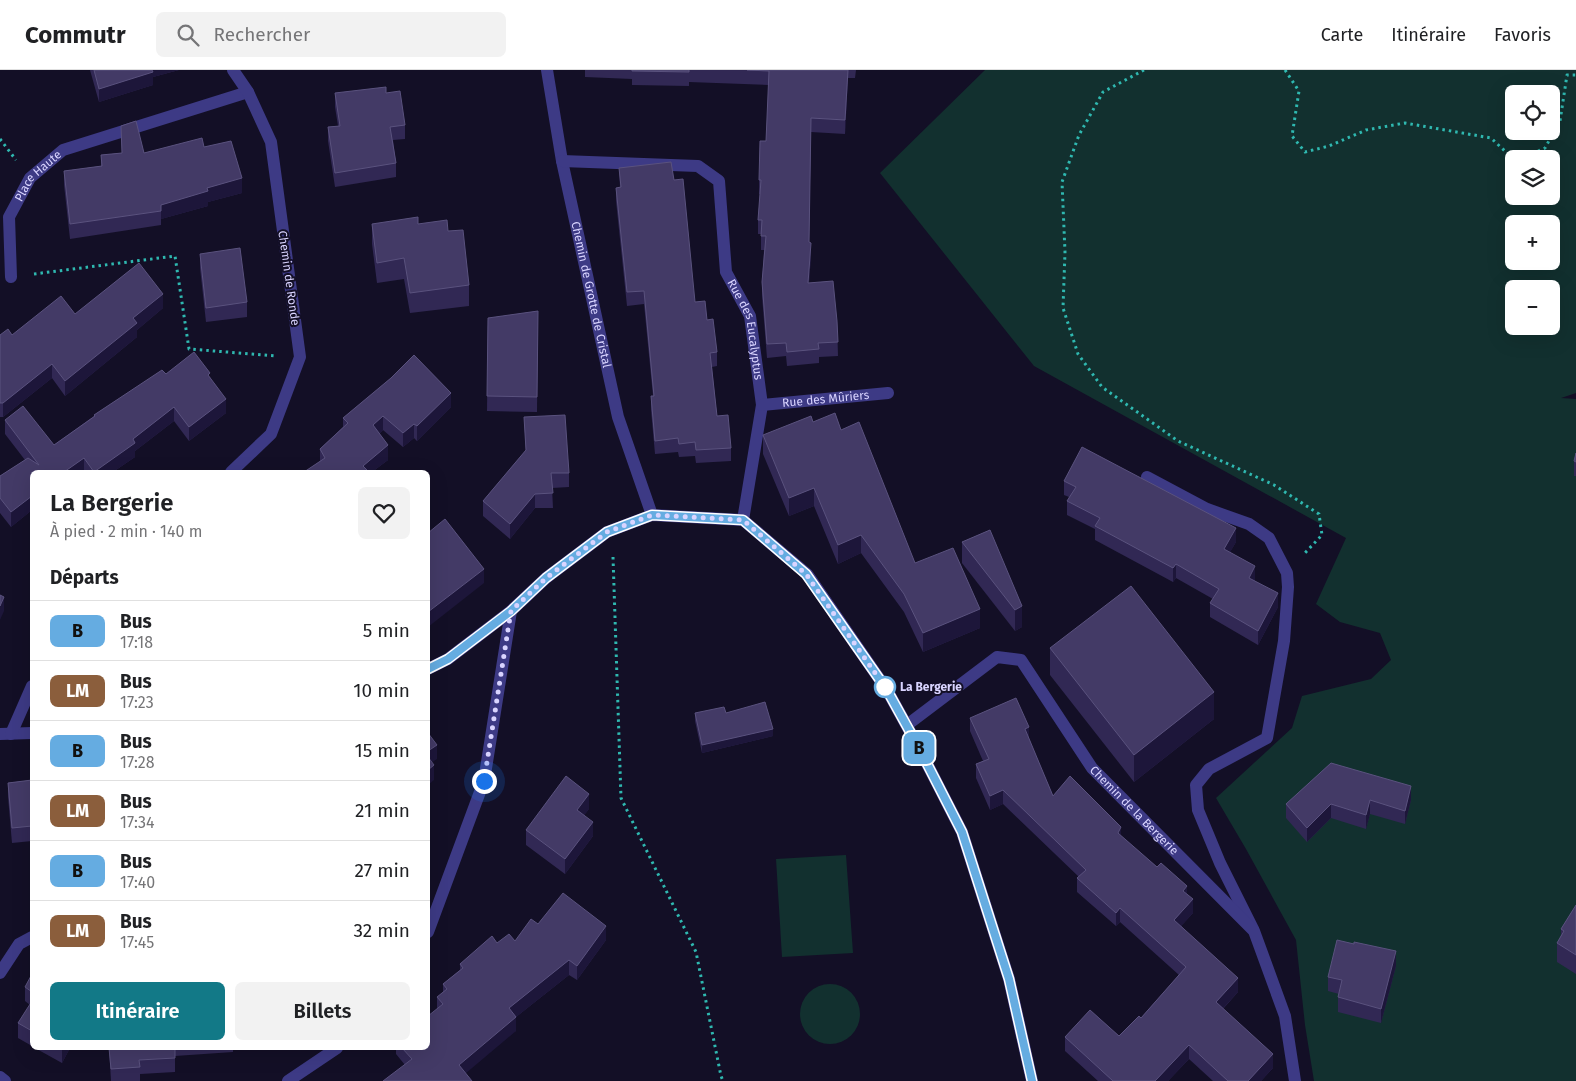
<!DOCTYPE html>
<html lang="fr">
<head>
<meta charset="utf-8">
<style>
  body { margin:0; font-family:"Fira Sans",sans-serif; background:#f2f2f2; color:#202124; height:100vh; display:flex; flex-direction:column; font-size:19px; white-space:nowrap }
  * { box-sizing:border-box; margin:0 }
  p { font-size:16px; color:#757577 }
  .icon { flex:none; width:28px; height:28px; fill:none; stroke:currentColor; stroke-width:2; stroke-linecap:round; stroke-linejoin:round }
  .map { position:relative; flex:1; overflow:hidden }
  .sheet { position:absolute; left:30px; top:400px; width:400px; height:580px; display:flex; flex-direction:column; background:#fff; border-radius:8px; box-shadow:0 5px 20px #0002 }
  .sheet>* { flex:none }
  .badge { padding:0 10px; border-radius:8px; font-size:18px; line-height:32px }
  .controls { position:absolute; left:1505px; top:15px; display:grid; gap:10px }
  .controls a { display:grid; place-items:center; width:55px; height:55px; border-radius:8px; background:#fff; box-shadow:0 5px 20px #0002; font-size:25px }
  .you { position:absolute; width:25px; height:25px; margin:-12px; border:4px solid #fff; border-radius:50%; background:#1a73e8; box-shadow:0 0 0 8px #1a73e833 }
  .map>.badge { position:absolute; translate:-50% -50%; box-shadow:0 0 0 2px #fff }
  h2 { padding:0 20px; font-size:19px; line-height:45px }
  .round { display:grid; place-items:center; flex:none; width:52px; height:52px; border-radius:8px; background:#f2f2f2 }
  .summary { display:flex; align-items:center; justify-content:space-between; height:85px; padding:0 20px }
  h1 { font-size:24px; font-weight:600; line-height:38px }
  .cta { display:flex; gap:10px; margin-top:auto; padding:10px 20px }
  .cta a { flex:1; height:58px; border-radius:8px; background:#127987; color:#fff; font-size:20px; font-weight:600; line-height:58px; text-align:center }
  .cta a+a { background:#f2f2f2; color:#202124 }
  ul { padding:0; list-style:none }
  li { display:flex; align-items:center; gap:15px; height:60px; padding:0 20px; border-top:1px solid #e0e0e0 }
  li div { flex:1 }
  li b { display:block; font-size:19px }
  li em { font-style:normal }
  li .badge { min-width:55px; font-weight:700; text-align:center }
  header { display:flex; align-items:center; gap:30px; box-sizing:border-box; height:70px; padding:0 25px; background:#fff; border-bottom:1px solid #e0e0e0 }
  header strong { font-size:24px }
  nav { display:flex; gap:28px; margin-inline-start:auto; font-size:18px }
  .search { width:350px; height:45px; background:#f2f2f2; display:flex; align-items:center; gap:12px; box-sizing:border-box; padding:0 18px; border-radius:8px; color:#757577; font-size:19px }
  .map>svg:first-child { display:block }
</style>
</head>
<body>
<header>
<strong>Commutr</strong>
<div class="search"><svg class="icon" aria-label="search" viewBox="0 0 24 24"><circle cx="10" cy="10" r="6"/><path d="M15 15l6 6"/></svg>Rechercher</div>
<nav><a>Carte</a><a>Itinéraire</a><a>Favoris</a></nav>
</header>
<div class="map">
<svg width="1576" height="1011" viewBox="0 0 1576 1011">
  <rect width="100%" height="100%" fill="#130f26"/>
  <g fill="#12302f" fill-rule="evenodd">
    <path d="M 985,0 L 1576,0 L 1576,323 L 1561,328 L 1576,329 L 1576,1011 L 1314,1011 L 1305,955 L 1296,870 L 1246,779 L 1216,728 L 1292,658 L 1302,626 L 1371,609 L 1391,590 L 1380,563 L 1340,552 L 1316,534 L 1346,468 L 1034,296 L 880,103 ZM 1514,24 L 1551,24 L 1551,61 L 1514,61 ZM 1514,89 L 1551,89 L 1551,126 L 1514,126 ZM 1514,154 L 1551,154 L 1551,191 L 1514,191 ZM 1514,219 L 1551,219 L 1551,256 L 1514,256 Z"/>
    <path d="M 846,785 L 853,883 L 782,887 L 776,789 Z"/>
    <circle cx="830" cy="944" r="30"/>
  </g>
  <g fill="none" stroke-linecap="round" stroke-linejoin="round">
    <g stroke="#2fb8b0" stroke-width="3" stroke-dasharray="2.5 4" stroke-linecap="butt">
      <path d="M 1144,0 L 1103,22 L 1079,65 L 1062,112 L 1065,182 L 1063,238 L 1078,284 L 1102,317 L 1178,371 L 1274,415 L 1319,444 L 1322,465 L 1303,485"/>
      <path d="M 1285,0 L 1299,21 L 1292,66 L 1305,82 L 1329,76 L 1366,60 L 1405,53 L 1491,68 L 1508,84 L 1525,87 L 1545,78 L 1560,51 L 1567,5 L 1576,5"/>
      <path d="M 0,69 L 16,90"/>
      <path d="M 34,204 L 175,186 L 189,279 L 277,286"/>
      <path d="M 613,487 L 621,728 L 696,882 L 721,1006 L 723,1011"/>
    </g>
    <path stroke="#3d3a85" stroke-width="12" d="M 1147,407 L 1207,439 L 1249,454 L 1269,468 L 1287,503 L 1288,517 L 1284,571 L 1267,668 L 1209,699 L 1196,715 L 1198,740 L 1220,793 L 1253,859"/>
    <g stroke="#3d3a85" stroke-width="12">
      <path id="s1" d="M 547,0 L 562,91 L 618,347 L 652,445"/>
      <path id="s2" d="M 562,91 L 698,96 L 719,111 L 726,202 L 750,246 L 762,335 L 743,450"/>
      <path id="s3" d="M 11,207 L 9,147 L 30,108 L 63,80 L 248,22"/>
      <path id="s4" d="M 762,335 L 888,323"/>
      <path d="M 231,402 L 271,364 L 300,287 L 271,72 L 248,22 L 233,0"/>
      <path d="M 428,599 L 448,589 L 511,541 L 546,508 L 607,462 L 652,445 L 743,450 L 807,504 L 887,620 L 919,678 L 962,762 L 1009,909 L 1032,1011"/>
      <path id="s5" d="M 907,655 L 997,587 L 1021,590 L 1092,698 L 1254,861 L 1285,946 L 1295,1011"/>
      <path d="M 0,664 L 32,663"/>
      <path d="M 11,664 L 32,616"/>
      <path d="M 428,862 L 484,711 L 511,541"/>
      <path d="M 0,903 L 19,874 L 32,867"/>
      <path d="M 0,1007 L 5,1011"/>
      <path d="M 288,1011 L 337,978"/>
    </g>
  </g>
  <g fill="#312854">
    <path d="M 90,0 L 179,0 L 153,7 L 153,15 L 99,32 Z"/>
    <path d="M 585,0 L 856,0 L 855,8 L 848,8 L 845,64 L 811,62 L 809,172 L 811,186 L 809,213 L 837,251 L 838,286 L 819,287 L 819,293 L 787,296 L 786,286 L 767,288 L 762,226 L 762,212 L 764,180 L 761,180 L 761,164 L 758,164 L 758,150 L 760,124 L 759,124 L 759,110 L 766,71 L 769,15 L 689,12 L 689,16 L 632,15 L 632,9 L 585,7 Z"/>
    <path d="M 335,23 L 386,23 L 405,55 L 405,69 L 393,70 L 396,93 L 396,107 L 335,117 L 328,71 L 328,57 L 338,56 L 335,37 Z"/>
    <path d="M 121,56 L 144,83 L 204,77 L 242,123 L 208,132 L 208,136 L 161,149 L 161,155 L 70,169 L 64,115 L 64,101 L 101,96 L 101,85 L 122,83 Z"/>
    <path d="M 619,98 L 695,232 L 707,250 L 717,282 L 717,296 L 712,297 L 717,346 L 731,378 L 731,391 L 696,393 L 695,386 L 679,387 L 678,382 L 655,384 L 651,340 L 651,326 L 653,326 L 644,234 L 627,236 L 616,131 L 616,118 L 620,117 Z"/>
    <path d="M 372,154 L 418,154 L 448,161 L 469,215 L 469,236 L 410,243 L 404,209 L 377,213 L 372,174 Z"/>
    <path d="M 200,184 L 247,232 L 247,247 L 206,252 L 200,198 Z"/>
    <path d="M 163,238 L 137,260 L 137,267 L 65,326 L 52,308 L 3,347 L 0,347 L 0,265 L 12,265 L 75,244 Z"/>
    <path d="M 538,241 L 537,342 L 487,341 L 488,248 Z"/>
    <path d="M 166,304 L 210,307 L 226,343 L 189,371 L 174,351 L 135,381 L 135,387 L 113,402 L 32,402 L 32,440 L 11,457 L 0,443 L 0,406 L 25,390 L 5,364 L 5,350 L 54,375 L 94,346 L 94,345 Z"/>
    <path d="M 451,337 L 417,371 L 414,368 L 403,377 L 383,360 L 379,364 L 388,390 L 372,402 L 304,402 L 320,392 L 320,379 L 343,357 L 343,348 Z"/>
    <path d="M 524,347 L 569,403 L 569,417 L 552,418 L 553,438 L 535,438 L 510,469 L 483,446 L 483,431 L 526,381 Z"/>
    <path d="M 813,352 L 841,360 L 915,493 L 980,558 L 923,582 L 904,542 L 861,483 L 838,494 L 814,436 L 789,446 L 763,384 L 763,365 Z"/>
    <path d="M 1576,383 L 1576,406 L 1574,406 L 1574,391 Z"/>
    <path d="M 1064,411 L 1236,472 L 1230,482 L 1278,537 L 1258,575 L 1210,547 L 1210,533 L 1213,529 L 1176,508 L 1173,512 L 1095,470 L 1095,459 L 1067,445 L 1067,431 L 1069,427 L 1064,425 Z"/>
    <path d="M 990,460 L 1022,557 L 1015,561 L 962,493 L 962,472 Z"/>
    <path d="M 1050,578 L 1214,649 L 1134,712 L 1050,605 Z"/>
    <path d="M 695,643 L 773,666 L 702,683 L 695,651 Z"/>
    <path d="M 970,648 L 1029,669 L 1053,726 L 1121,766 L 1187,824 L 1193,843 L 1181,856 L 1238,922 L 1223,939 L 1273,998 L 1261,1011 L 1213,1011 L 1189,989 L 1168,1011 L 1098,1011 L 1065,981 L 1065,967 L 1119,966 L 1141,948 L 1179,905 L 1120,852 L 1116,856 L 1077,822 L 1077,808 L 1079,807 L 1003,734 L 990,740 L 976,708 L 976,694 L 983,691 L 970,661 Z"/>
    <path d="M 1331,693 L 1411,730 L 1405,754 L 1370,744 L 1366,759 L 1331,748 L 1307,772 L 1286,748 L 1286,734 Z"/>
    <path d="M 32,710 L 32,771 L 12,773 L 8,727 L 8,713 Z"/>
    <path d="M 589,739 L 584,745 L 593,766 L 565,804 L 526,775 L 526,760 Z"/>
    <path d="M 1576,835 L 1576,904 L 1557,892 L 1557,873 L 1561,865 L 1561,859 Z"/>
    <path d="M 538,854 L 606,870 L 577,910 L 569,905 L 516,947 L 516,961 L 405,995 L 396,984 L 396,978 L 428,978 L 437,938 L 437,927 L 443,923 L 443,914 L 460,900 L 460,894 L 497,873 L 515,871 Z"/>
    <path d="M 1396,896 L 1381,953 L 1338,942 L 1338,927 L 1339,924 L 1328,921 L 1328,907 Z"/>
    <path d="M 32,904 L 32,976 L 18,968 L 18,953 L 30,935 L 25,931 L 25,917 Z"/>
    <path d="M 35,978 L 70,978 L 62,993 Z"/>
    <path d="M 109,978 L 233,978 L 233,982 L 175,986 L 175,1002 L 140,1004 L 140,1011 L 111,1011 Z"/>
  </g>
  <g fill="#1d163a">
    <path d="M 151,0 L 179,0 L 153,7 L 153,15 L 99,32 L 99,19 Z"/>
    <path d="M 848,0 L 848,8 L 845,64 L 845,50 Z"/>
    <path d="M 242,108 L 242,123 L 208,132 L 208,136 L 161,149 L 161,135 L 207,118 Z"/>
    <path d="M 811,173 L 811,186 L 808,227 L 808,213 Z"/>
    <path d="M 163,224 L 163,238 L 137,260 L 137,267 L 65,326 L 65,311 L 133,248 Z"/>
    <path d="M 52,294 L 52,308 L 3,347 L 3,333 Z"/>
    <path d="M 451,323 L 451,337 L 417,371 L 417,356 Z"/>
    <path d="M 226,329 L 226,343 L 189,371 L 189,357 Z"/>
    <path d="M 174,337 L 174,351 L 135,381 L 135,387 L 113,402 L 94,402 L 133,369 Z"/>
    <path d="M 383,346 L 383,360 L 373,370 L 373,355 Z"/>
    <path d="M 414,354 L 414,368 L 403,377 L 403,363 Z"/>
    <path d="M 388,375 L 388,390 L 372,402 L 363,402 L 363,396 Z"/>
    <path d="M 84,388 L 84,402 L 64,402 Z"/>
    <path d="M 814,418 L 814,436 L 789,446 L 789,428 Z"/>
    <path d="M 535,424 L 535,438 L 510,469 L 510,454 Z"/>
    <path d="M 32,426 L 32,440 L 11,457 L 11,442 Z"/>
    <path d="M 1236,458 L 1236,472 L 1224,493 L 1224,479 Z"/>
    <path d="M 861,465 L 861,483 L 838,494 L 838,475 Z"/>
    <path d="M 1176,494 L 1176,508 L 1173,512 L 1173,498 Z"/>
    <path d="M 1255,496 L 1255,510 L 1249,522 L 1249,508 Z"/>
    <path d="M 484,499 L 484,513 L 428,557 L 428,542 Z"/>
    <path d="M 1278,523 L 1278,537 L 1258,575 L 1258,561 Z"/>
    <path d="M 4,527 L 4,541 L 0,550 L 0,536 Z"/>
    <path d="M 1022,536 L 1022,557 L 1015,561 L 1015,540 Z"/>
    <path d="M 980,539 L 980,558 L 923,582 L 923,563 Z"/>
    <path d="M 1214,622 L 1214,649 L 1134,712 L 1134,685 Z"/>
    <path d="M 1029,657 L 1029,671 L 1025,659 Z"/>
    <path d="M 773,659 L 773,666 L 702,683 L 702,675 Z"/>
    <path d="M 437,675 L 437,689 L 428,695 L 428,681 Z"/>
    <path d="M 434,695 L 434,710 L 428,715 L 428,700 Z"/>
    <path d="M 1411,716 L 1411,730 L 1405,754 L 1405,741 Z"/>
    <path d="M 1003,720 L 1003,734 L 990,740 L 990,726 Z"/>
    <path d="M 589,724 L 589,739 L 577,755 L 577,740 Z"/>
    <path d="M 1370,730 L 1370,744 L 1366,759 L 1366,745 Z"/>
    <path d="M 1331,734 L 1331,748 L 1307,772 L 1307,758 Z"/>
    <path d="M 593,752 L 593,766 L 565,804 L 565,789 Z"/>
    <path d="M 1121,757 L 1121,771 L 1118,763 Z"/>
    <path d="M 1187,816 L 1187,830 L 1183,821 Z"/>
    <path d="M 1193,829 L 1193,843 L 1174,864 L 1174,850 Z"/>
    <path d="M 1120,838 L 1120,852 L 1116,856 L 1116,843 Z"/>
    <path d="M 606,856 L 606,870 L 577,910 L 577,896 Z"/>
    <path d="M 1396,881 L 1396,896 L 1381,953 L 1381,939 Z"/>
    <path d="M 569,890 L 569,905 L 516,947 L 516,961 L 459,1009 L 459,995 L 509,938 Z"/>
    <path d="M 1238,908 L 1238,922 L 1216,946 L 1216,932 Z"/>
    <path d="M 1189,975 L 1189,989 L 1168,1011 L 1155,1011 Z"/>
    <path d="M 62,978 L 70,978 L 62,993 Z"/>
    <path d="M 1273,984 L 1273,998 L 1261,1011 L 1248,1011 Z"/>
  </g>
  <g fill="#433a66" stroke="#5a527e">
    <path d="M 94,0 L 152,0 L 153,2 L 99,19 Z"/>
    <path d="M 632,0 L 689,0 L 689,2 L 632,1 Z"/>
    <path d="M 747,0 L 848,0 L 845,50 L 811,48 L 809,172 L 811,173 L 808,213 L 833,211 L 837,251 L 838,272 L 818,273 L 819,279 L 787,282 L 786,273 L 767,274 L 762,212 L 766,166 L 761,166 L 762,150 L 758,150 L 761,110 L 759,110 L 760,71 L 766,71 L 769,1 Z"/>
    <path d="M 386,17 L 386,23 L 400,21 L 405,55 L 390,57 L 396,93 L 335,103 L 328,57 L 340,56 L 335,23 Z"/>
    <path d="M 136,51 L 144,83 L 202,68 L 204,77 L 231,71 L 242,108 L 207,118 L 208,121 L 161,135 L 161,141 L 70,154 L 64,101 L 102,96 L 101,85 L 122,83 L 121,56 Z"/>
    <path d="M 671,92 L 674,110 L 683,109 L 695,232 L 705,231 L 707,250 L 713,249 L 717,282 L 710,283 L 717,346 L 728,345 L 731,378 L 696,380 L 695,372 L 679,374 L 678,368 L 655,371 L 651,326 L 654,326 L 644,221 L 627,222 L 616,118 L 621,117 L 619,98 Z"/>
    <path d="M 418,147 L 418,154 L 447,150 L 448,161 L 463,160 L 469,215 L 410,223 L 404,188 L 377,193 L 372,154 Z"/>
    <path d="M 240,178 L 247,232 L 206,238 L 200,184 Z"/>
    <path d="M 139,193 L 163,224 L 133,248 L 137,253 L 65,311 L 52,294 L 3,333 L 0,333 L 0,265 L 8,259 L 12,265 L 61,226 L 75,244 Z"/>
    <path d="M 538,241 L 537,327 L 487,326 L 488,248 Z"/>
    <path d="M 194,282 L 210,303 L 208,305 L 226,329 L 189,357 L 174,337 L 133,369 L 135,373 L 94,402 L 84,388 L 64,402 L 32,402 L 32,426 L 11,442 L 0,428 L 0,406 L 28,388 L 39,395 L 5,350 L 23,336 L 54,375 L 95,346 L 94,345 L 162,300 L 166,304 Z"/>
    <path d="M 414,285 L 451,323 L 417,356 L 414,354 L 403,363 L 383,346 L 373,355 L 388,375 L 363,396 L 369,402 L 304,402 L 325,388 L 320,379 L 348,353 L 343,348 L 391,308 Z"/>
    <path d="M 835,343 L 841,360 L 859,352 L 915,493 L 953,478 L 980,539 L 923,563 L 904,524 L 861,465 L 838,475 L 814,418 L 789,428 L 763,365 L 811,346 L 813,352 Z"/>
    <path d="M 565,345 L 569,403 L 551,403 L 553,423 L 535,424 L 510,454 L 483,431 L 526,380 L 524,347 Z"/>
    <path d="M 1082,377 L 1236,458 L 1224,479 L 1255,496 L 1249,508 L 1278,523 L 1258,561 L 1210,533 L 1219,519 L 1176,494 L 1173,498 L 1095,456 L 1100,448 L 1067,431 L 1076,417 L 1064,411 Z"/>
    <path d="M 1576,383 L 1576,392 L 1574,391 Z"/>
    <path d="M 445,449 L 484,499 L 428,542 L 428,463 Z"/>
    <path d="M 990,460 L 1022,536 L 1015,540 L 962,472 Z"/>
    <path d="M 1131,516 L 1214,622 L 1134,685 L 1050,578 Z"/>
    <path d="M 0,525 L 4,527 L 0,536 Z"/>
    <path d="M 1016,628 L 1029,657 L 1025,659 L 1053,726 L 1070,706 L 1121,757 L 1118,763 L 1157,797 L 1161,793 L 1187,816 L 1183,821 L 1193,829 L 1174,850 L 1238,908 L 1216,932 L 1273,984 L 1248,1011 L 1228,1011 L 1189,975 L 1155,1011 L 1113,1011 L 1065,967 L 1090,940 L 1119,966 L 1139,946 L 1141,948 L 1186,897 L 1120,838 L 1116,843 L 1077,808 L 1086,800 L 1003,720 L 990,726 L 976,694 L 989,689 L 970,648 Z"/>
    <path d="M 765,632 L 773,659 L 702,675 L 695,643 L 724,637 L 726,643 Z"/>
    <path d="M 428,663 L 437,675 L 428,681 Z"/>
    <path d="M 428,687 L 434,695 L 428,700 Z"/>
    <path d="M 1331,693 L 1411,716 L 1405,741 L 1370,730 L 1366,745 L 1331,734 L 1307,758 L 1286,734 Z"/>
    <path d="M 566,706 L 589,724 L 577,740 L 593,752 L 565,789 L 526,760 Z"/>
    <path d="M 32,710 L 32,756 L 12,758 L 8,713 Z"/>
    <path d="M 563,823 L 606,856 L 577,896 L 569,890 L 509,938 L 516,947 L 459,995 L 472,1011 L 383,1011 L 412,989 L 402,978 L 428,978 L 428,946 L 443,934 L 437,927 L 447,919 L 443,914 L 463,898 L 460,894 L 492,866 L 497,873 L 509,864 L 515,871 L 531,849 L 538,854 Z"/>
    <path d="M 1576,835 L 1576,885 L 1557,873 L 1564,861 L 1561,859 Z"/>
    <path d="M 1337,870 L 1354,874 L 1354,872 L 1396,881 L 1381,939 L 1338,927 L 1342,910 L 1328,907 Z"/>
    <path d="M 32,904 L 32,922 L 25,917 Z"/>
    <path d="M 32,931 L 32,961 L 18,953 Z"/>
    <path d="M 109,978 L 175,978 L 175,988 L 139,990 L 140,997 L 111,999 Z"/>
  </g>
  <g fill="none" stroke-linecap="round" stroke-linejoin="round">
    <g stroke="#fff" stroke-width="11">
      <path id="line" d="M 428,599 L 448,589 L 511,541 L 546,508 L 607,462 L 652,445 L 743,450 L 806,504 L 887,620 L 919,678 L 962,762 L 1009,909 L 1032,1011"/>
    </g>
    <use href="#line" stroke="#65ace1" stroke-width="8"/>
    <path stroke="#d9d4ff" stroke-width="5" stroke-dasharray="0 9" d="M 484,711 L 511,541 L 546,508 L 607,462 L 652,445 L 743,450 L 806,504 L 887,620 L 885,617"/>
  </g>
  <circle fill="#fff" stroke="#65ace1" stroke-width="2.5" cx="885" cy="617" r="10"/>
  <g text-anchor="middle" stroke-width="4" stroke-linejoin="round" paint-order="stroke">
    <g font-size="12" fill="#d9d4ff" stroke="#130f26">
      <text dy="4" stroke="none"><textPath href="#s3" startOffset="111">Place Haute</textPath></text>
      <text transform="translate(289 208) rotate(82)" y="4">Chemin de Ronde</text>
      <text dy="4" stroke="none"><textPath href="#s1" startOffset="229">Chemin de Grotte de Cristal</textPath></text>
      <text dy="4" stroke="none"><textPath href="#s2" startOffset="315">Rue des Eucalyptus</textPath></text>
      <text dy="4" stroke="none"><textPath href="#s4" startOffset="64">Rue des Mûriers</textPath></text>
      <text dy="4" stroke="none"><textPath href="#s5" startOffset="326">Chemin de la Bergerie</textPath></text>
    </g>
    <g font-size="12" font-weight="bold" fill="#d9d4ff" stroke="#130f26" text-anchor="start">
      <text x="900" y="621">La Bergerie</text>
    </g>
  </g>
</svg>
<div class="controls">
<a><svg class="icon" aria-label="locate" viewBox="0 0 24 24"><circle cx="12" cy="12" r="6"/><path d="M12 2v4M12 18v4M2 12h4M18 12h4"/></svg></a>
<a><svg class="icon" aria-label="layers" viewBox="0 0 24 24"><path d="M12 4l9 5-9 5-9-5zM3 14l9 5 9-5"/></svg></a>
<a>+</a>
<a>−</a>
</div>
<div class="you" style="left:484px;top:711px"></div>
<b class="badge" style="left:919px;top:678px;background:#65ace1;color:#111">B</b>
<section class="sheet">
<div class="summary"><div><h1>La Bergerie</h1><p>À pied · 2 min · 140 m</p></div><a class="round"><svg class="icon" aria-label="heart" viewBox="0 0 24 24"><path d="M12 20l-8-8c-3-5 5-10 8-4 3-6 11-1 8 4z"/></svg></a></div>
<h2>Départs</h2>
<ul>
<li><span class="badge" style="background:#65ace1;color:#111">B</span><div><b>Bus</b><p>17:18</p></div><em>5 min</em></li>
<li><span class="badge" style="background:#8b5e3c;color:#fff">LM</span><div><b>Bus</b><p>17:23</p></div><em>10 min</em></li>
<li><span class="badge" style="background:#65ace1;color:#111">B</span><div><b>Bus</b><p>17:28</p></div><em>15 min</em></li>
<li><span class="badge" style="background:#8b5e3c;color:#fff">LM</span><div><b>Bus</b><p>17:34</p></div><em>21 min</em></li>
<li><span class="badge" style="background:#65ace1;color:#111">B</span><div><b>Bus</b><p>17:40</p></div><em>27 min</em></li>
<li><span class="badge" style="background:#8b5e3c;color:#fff">LM</span><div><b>Bus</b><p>17:45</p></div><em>32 min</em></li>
</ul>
<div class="cta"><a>Itinéraire</a><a>Billets</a></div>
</section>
</div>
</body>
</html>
